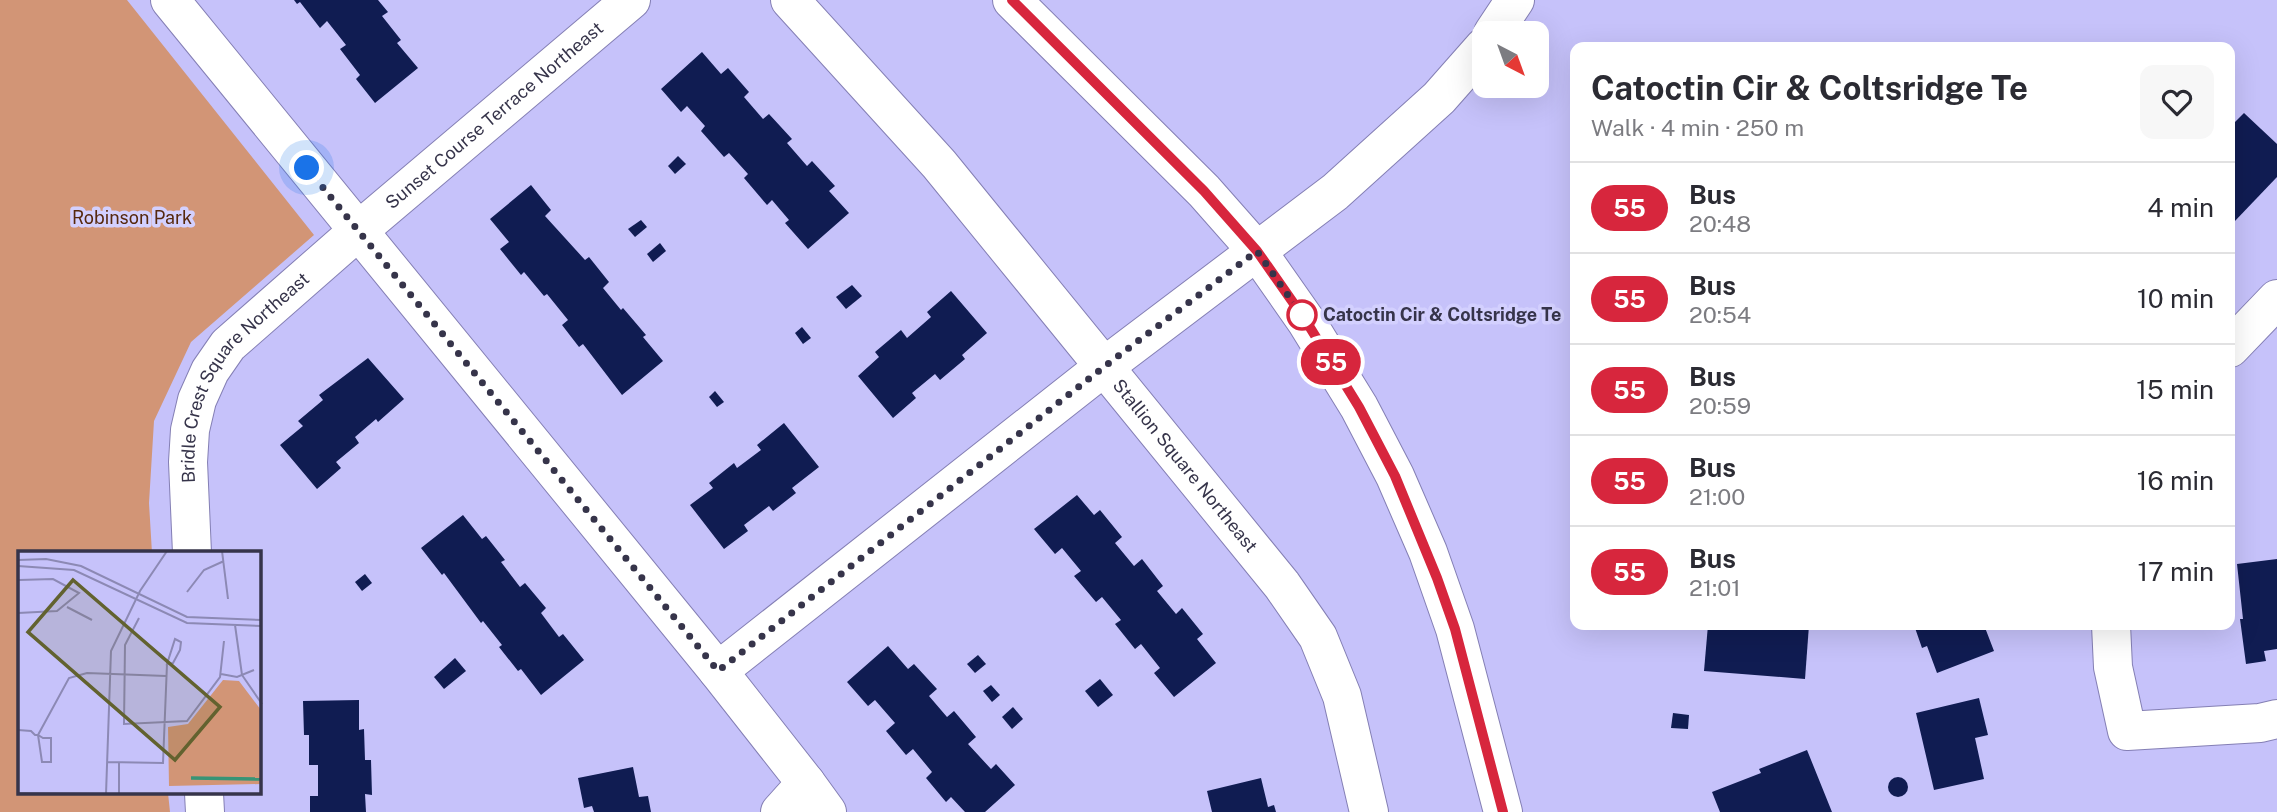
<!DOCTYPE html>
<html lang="en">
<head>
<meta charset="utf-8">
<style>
  body { margin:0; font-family:"Public Sans",sans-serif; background:#f7f7f7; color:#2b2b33; height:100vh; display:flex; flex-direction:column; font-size:26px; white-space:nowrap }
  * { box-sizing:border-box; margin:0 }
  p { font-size:23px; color:#7c7c81 }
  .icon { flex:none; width:38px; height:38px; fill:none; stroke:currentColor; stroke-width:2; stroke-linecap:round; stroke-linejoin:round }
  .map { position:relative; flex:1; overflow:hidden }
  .details { position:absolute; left:1570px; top:42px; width:665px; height:588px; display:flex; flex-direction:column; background:#fff; border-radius:14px; box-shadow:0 7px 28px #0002 }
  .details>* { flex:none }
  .badge { padding:0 14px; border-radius:23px; font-size:24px; line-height:46px }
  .needle { width:46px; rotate:139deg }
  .tools { position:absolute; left:1472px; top:21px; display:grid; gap:14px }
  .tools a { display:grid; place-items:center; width:77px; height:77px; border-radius:14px; background:#fff; box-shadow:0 7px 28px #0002; font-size:35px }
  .you { position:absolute; width:35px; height:35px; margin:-18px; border:5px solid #fff; border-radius:50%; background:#1a73e8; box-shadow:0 0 0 10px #1a73e833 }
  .map>.badge { position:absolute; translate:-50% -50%; box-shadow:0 0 0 4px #fff }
  .round { display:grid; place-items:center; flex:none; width:74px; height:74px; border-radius:14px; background:#f7f7f7 }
  .head { display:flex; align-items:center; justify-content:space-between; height:119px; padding:0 21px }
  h1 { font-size:33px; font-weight:700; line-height:52px }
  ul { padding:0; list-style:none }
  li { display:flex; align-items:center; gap:21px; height:91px; padding:0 21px; border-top:2px solid #e1e1e2 }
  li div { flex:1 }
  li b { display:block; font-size:26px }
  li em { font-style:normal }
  li .badge { min-width:77px; font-weight:700; text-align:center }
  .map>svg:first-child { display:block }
</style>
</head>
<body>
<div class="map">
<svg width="2277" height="812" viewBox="0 0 2277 812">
  <rect width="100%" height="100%" fill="#c6c2fa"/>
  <path fill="#d29576" d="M 0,0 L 127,0 L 314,235 L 191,342 L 154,421 L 149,503 L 152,553 L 19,553 L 19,793 L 168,793 L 170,812 L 0,812 Z"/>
  <g fill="#101c52">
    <path d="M 294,0 L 378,0 L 388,12 L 382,16 L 401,40 L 397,43 L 418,68 L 375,103 L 356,79 L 360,75 L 340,49 L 346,45 L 327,21 L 320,28 L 300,2 L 297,4 Z"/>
    <path d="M 702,52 L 721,74 L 728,68 L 749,92 L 744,97 L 763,119 L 769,114 L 792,139 L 787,143 L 807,166 L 812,161 L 835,186 L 829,191 L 849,213 L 808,249 L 785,223 L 789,220 L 772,200 L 767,205 L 744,178 L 748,174 L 729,153 L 724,157 L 701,131 L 705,126 L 687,106 L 681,112 L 661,89 Z"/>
    <path d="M 2244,113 L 2277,144 L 2277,177 L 2234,222 L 2230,217 L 2230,127 Z"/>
    <path d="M 678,156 L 686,164 L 675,174 L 668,166 Z"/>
    <path d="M 531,185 L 551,210 L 545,216 L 585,260 L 589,257 L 609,282 L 603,288 L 621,310 L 623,308 L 646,335 L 643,337 L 663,361 L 622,395 L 583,344 L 579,347 L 562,325 L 568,320 L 547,294 L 544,296 L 524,272 L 521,275 L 500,249 L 509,242 L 490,219 Z"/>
    <path d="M 641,220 L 647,227 L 635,237 L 628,229 Z"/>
    <path d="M 660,243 L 666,251 L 653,262 L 647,254 Z"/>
    <path d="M 852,285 L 862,296 L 846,309 L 836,297 Z"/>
    <path d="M 951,291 L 987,333 L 962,355 L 965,359 L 940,380 L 935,374 L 912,393 L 916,398 L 893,418 L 858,376 L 879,357 L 875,352 L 901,330 L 907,338 L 931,317 L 927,312 Z"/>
    <path d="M 802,327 L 811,338 L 803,344 L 795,333 Z"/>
    <path d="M 368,358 L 404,399 L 378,422 L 376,419 L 355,437 L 359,443 L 336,462 L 341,468 L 317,489 L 280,445 L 303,426 L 298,421 L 323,400 L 319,395 Z"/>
    <path d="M 715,391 L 724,402 L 717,407 L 709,397 Z"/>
    <path d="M 784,423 L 819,467 L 792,488 L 796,493 L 773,511 L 769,506 L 744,525 L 748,531 L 724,549 L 690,505 L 713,488 L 709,483 L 734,463 L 737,468 L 761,450 L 757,445 Z"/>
    <path d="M 1077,495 L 1094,515 L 1100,510 L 1122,537 L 1115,543 L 1134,566 L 1142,559 L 1163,586 L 1157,591 L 1176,614 L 1182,608 L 1203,634 L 1197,639 L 1216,663 L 1174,697 L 1154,673 L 1160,668 L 1141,644 L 1135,649 L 1115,624 L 1121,620 L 1102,597 L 1096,602 L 1074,576 L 1081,571 L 1062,548 L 1055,554 L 1034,529 Z"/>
    <path d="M 463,515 L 482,539 L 486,536 L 505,560 L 501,562 L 520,587 L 525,583 L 546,608 L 541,613 L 559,637 L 563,634 L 584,660 L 541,695 L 521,669 L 518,671 L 499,647 L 502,645 L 483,621 L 481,623 L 444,573 L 442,575 L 421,548 Z"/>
    <path d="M 2277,559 L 2277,649 L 2264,651 L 2266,661 L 2246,664 L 2240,619 L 2243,619 L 2237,564 Z"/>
    <path d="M 365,574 L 372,583 L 362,591 L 355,582 Z"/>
    <path d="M 1708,625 L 1809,625 L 1805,679 L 1704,671 Z"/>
    <path d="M 1914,625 L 1984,625 L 1994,651 L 1937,673 L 1927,646 L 1922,648 Z"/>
    <path d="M 888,646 L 908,669 L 914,664 L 937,689 L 929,696 L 947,717 L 954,711 L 976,737 L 968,744 L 991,769 L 996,764 L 1015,785 L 985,812 L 965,812 L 951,797 L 946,802 L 926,778 L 932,772 L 913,749 L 906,755 L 886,731 L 895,723 L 875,700 L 868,706 L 847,682 Z"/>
    <path d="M 978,655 L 986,664 L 975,673 L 967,664 Z"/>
    <path d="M 455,658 L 466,671 L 444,689 L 434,677 Z"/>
    <path d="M 1100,679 L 1113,695 L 1098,707 L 1085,691 Z"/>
    <path d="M 991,685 L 1000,695 L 992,702 L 983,691 Z"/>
    <path d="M 1979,698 L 1988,735 L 1975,738 L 1984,779 L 1934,790 L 1916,713 Z"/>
    <path d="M 359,700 L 359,730 L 364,729 L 365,760 L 371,760 L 372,795 L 365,794 L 366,812 L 310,812 L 310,796 L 318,796 L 318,765 L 309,765 L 309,735 L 304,735 L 303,701 Z"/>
    <path d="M 1013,707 L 1023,719 L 1012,729 L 1002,717 Z"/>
    <path d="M 1673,713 L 1689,715 L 1688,729 L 1671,728 Z"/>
    <path d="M 1807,750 L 1832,812 L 1720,812 L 1712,792 L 1761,773 L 1759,769 Z"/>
    <path d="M 633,767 L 639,797 L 648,796 L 651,812 L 594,812 L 592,806 L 584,808 L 578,778 Z"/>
    <circle cx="1898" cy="787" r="10"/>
    <path d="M 1261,778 L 1268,807 L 1274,805 L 1276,812 L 1212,812 L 1207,791 Z"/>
  </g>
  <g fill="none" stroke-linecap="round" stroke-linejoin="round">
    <g stroke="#847fb4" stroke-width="40">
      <g id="minor">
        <path d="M 170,0 L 718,671 L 806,783"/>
        <path id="s1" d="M 790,0 L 939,164 L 1282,585 L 1318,637 L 1342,696 L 1369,812"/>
        <path d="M 1012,0 L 1204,191 L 1257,251 L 1306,321 L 1359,407 L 1395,476 L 1428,552 L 1455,629 L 1503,812"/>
        <path d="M 1493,33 L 1515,0"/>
        <path d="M 2230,348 L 2277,299"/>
        <path id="s2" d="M 192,553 L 188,462 L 190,430 L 197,400 L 210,371 L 228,345 L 358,231 L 631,0"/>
        <path d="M 2111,625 L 2113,667 L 2127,731 L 2260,723 L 2277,719"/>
        <path d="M 718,671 L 1105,366 L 1335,192 L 1439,98 L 1484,47"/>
        <path d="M 204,793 L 205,812"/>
        <path d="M 780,812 L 806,783 L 827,812"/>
      </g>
    </g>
    <use href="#minor" stroke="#fff" stroke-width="38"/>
  </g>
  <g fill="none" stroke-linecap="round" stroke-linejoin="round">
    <g stroke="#fff" stroke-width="16">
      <path id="line" d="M 1012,0 L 1204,191 L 1257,251 L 1306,321 L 1359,407 L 1395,476 L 1437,578 L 1455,629 L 1503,812"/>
    </g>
    <use href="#line" stroke="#d7263d" stroke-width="10"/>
    <path stroke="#36344a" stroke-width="7" stroke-dasharray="0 12.6" d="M 307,168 L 718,671 L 1105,366 L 1257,251 L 1306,321 L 1302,315"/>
  </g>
  <circle fill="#fff" stroke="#d7263d" stroke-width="3.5" cx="1302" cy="315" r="14"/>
  <g text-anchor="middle" stroke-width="7" stroke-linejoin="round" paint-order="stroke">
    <g font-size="18" fill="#36344a" stroke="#d3d0fe">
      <text dy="6" stroke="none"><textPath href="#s2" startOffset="569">Sunset Course Terrace Northeast</textPath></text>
      <text dy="6" stroke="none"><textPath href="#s2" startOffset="196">Bridle Crest Square Northeast</textPath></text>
      <text dy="6" stroke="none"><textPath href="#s1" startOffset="611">Stallion Square Northeast</textPath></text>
    </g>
    <g font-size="18" fill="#56280d" stroke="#d3d0fe">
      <text x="132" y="224">Robinson Park</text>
    </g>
    <g font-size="18" font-weight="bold" fill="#36344a" stroke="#d3d0fe" text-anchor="start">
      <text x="1323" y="321">Catoctin Cir &amp; Coltsridge Te</text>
    </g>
  </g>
  <g transform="translate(18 551)">
    <rect width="243" height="243" fill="#c6c2fa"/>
    <path d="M 205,129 L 221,130 L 243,159 L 243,233 L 151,235 L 150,176 L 170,173 Z" fill="#d29576"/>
    <path fill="none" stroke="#379476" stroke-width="3.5" d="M 173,227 L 244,228"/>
    <path fill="none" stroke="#8c89b4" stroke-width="2" d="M 204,0 L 210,48M 0,9 L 28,8 L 63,15 L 169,66 L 244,69M 0,15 L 56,19 L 169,72 L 244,75M 169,41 L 186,19 L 206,10M 49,56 L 74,69M 0,62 L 39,60 L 61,42 L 35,28 L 1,29M 121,67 L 107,94 L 106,173 L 169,170 L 202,126 L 206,90M 217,74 L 224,124 L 244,153M 157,88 L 163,91 L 162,99 L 155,112 L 149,113 ZM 203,123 L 219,126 L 236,119M 0,179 L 13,180 L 17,184 L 20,184 L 25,187 L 33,187 L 33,211 L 24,211 L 20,184 L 51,127 L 69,122 L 148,125M 90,211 L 145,212 L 149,113M 0,242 L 88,243 L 93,100 L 122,40 L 149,0M 101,243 L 101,211"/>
    <path fill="#62622f" fill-opacity="0.15" stroke="#62622f" stroke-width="3.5" d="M 55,29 L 202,156 L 157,209 L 10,81 Z"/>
    <rect width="243" height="243" fill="none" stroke="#36344a" stroke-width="3.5"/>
  </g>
</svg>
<div class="tools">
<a><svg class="needle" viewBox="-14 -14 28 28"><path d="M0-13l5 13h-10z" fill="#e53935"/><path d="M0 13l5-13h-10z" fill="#7c7c81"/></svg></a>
</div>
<div class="you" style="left:307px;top:168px"></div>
<b class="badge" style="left:1331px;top:362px;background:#d7263d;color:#fff">55</b>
<section class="details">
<div class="head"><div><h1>Catoctin Cir &amp; Coltsridge Te</h1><p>Walk · 4 min · 250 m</p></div><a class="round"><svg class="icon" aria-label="heart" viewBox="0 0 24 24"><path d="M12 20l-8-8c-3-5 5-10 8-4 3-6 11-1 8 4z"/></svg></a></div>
<ul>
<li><span class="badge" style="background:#d7263d;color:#fff">55</span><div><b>Bus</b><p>20:48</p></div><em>4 min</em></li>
<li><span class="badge" style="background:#d7263d;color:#fff">55</span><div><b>Bus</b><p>20:54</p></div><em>10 min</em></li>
<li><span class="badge" style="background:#d7263d;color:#fff">55</span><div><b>Bus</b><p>20:59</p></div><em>15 min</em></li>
<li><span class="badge" style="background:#d7263d;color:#fff">55</span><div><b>Bus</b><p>21:00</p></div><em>16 min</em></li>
<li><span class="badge" style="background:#d7263d;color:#fff">55</span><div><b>Bus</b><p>21:01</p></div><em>17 min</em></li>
</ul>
</section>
</div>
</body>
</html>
